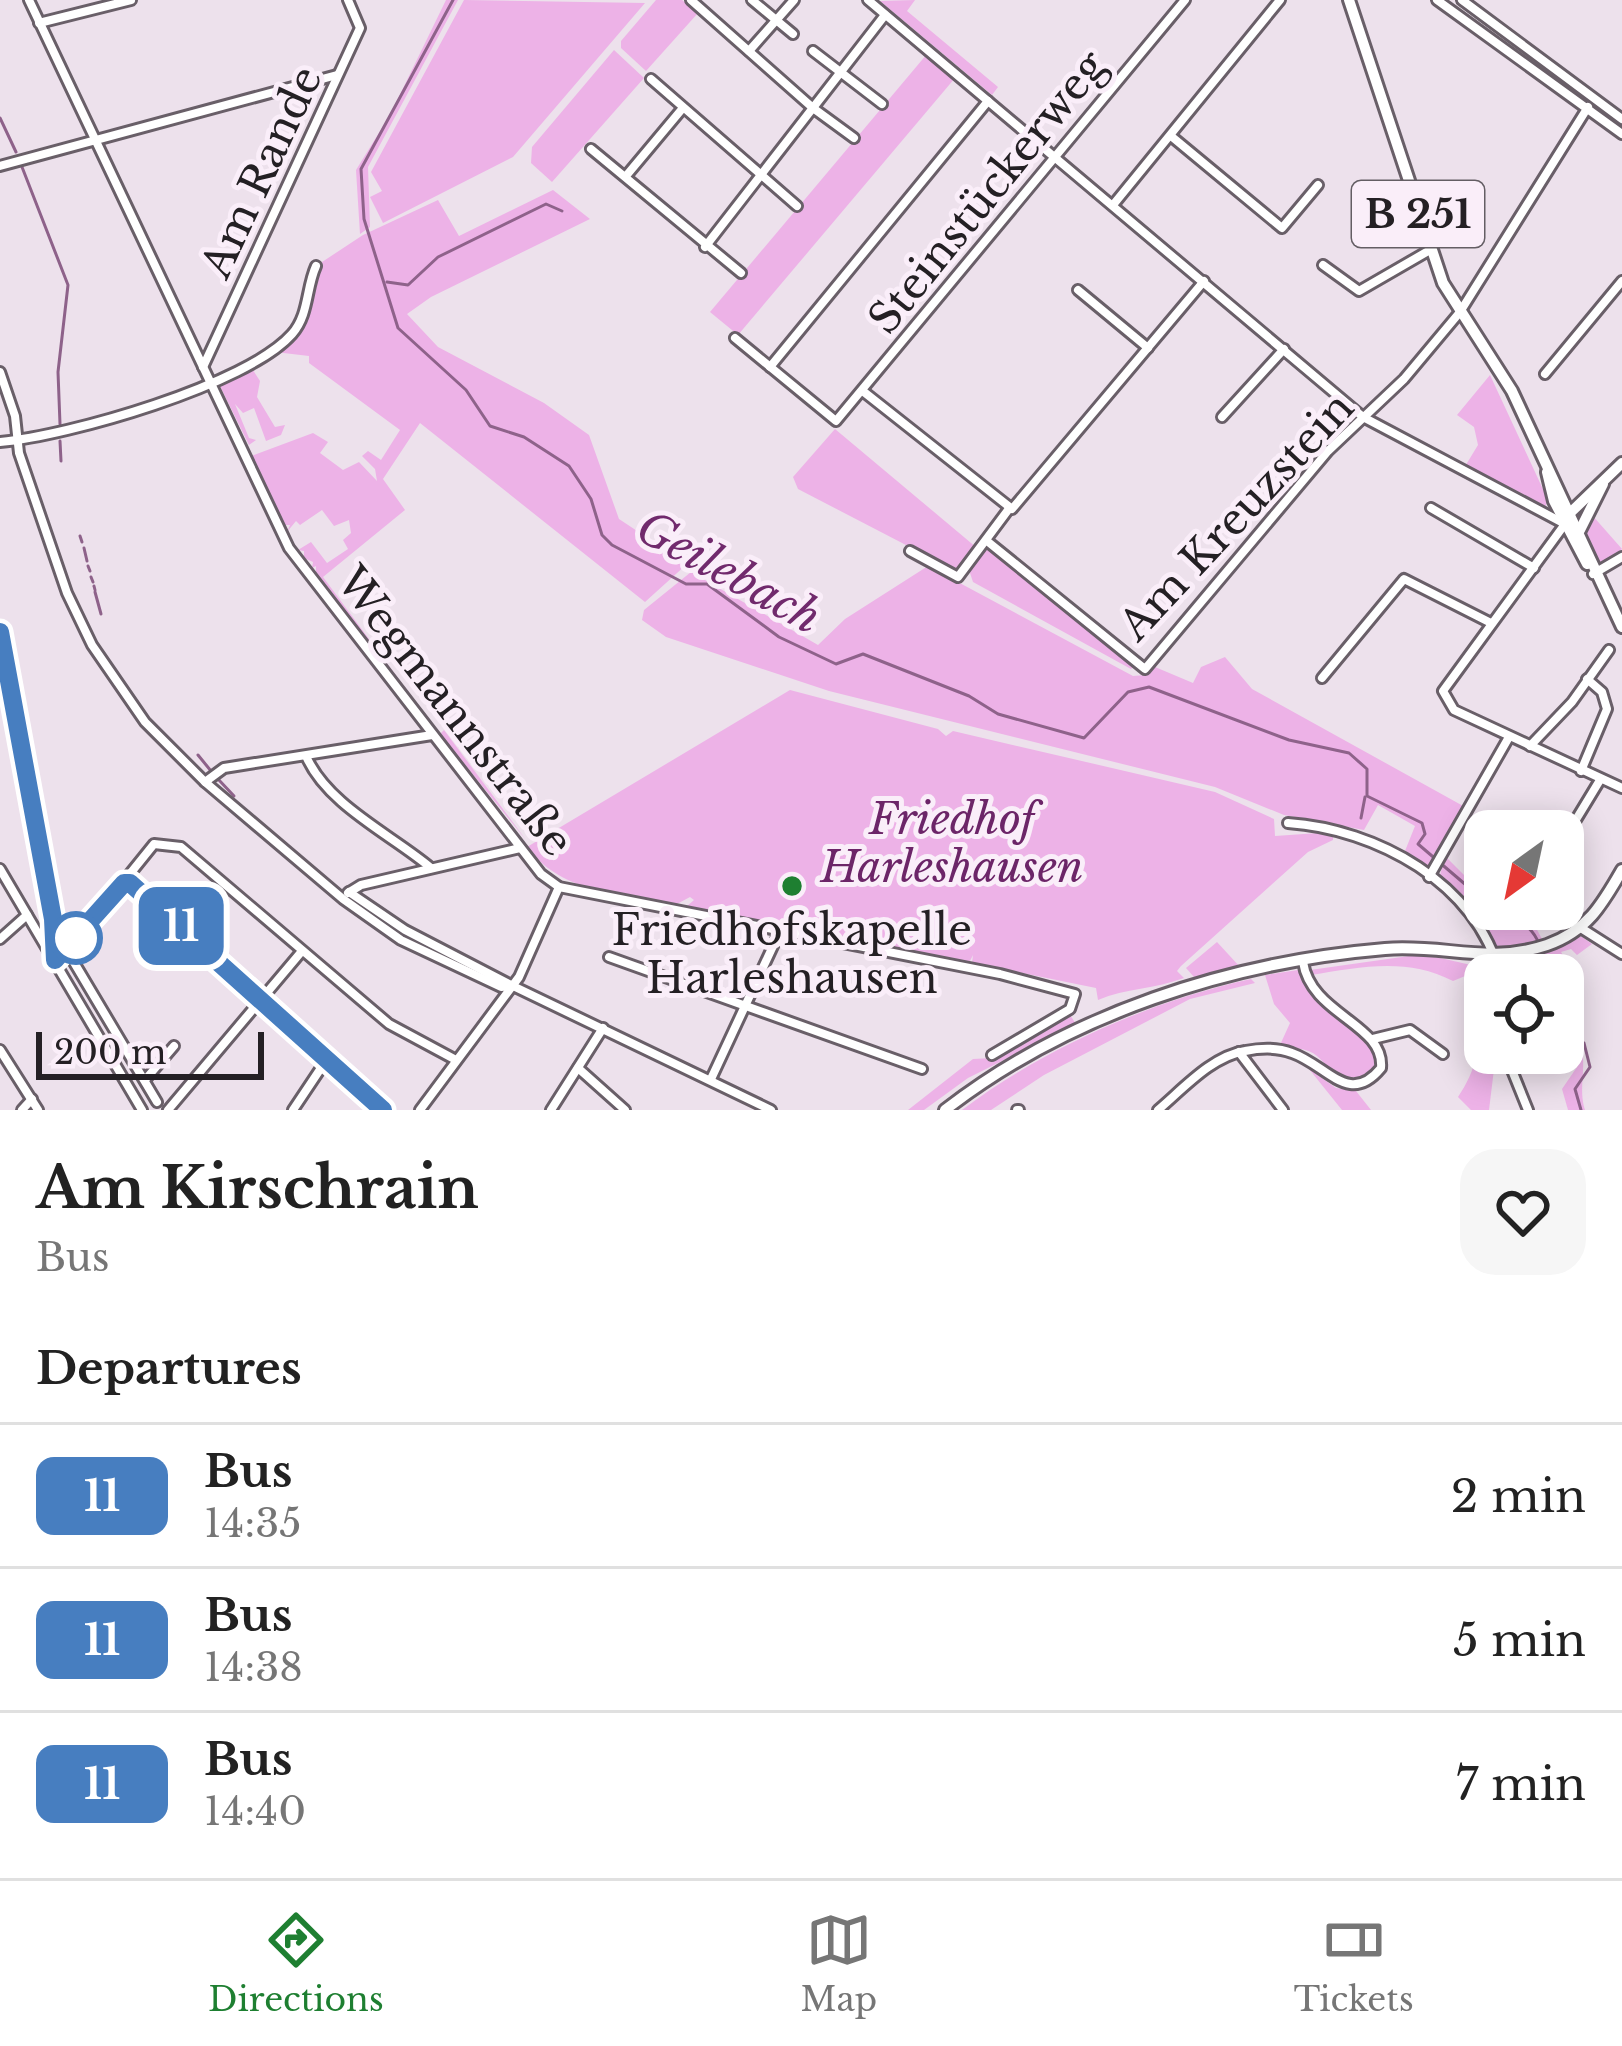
<!DOCTYPE html>
<html lang="en">
<head>
<meta charset="utf-8">
<style>
  body { margin:0; font-family:"Libre Baskerville",serif; background:#f6f6f6; color:#222; height:100vh; display:flex; flex-direction:column; font-size:45px; white-space:nowrap }
  * { box-sizing:border-box; margin:0 }
  p { font-size:39px; color:#767676 }
  .icon { flex:none; width:66px; height:66px; fill:none; stroke:currentColor; stroke-width:2; stroke-linecap:round; stroke-linejoin:round }
  .map { position:relative; height:1110px; overflow:hidden }
  .side { display:flex; flex-direction:column; background:#fff; flex:1 }
  .side>* { flex:none }
  .badge { padding:0 24px; border-radius:18px; font-size:42px; line-height:78px }
  .needle { width:78px; rotate:213deg }
  .controls { position:absolute; left:1464px; top:810px; display:grid; gap:24px }
  .controls a { display:grid; place-items:center; width:120px; height:120px; border-radius:24px; background:#fff; box-shadow:0 6px 30px #0003; font-size:60px }
  .scale { position:absolute; left:36px; bottom:30px; width:228px; box-sizing:border-box; padding-left:12px; border:6px solid #242024; border-top:0; font-size:33px; line-height:42px; white-space:nowrap; color:#242024; -webkit-text-stroke:9px #faeef9; paint-order:stroke }
  .map>.badge { position:absolute; translate:-50% -50%; box-shadow:0 0 0 6px #fff }
  h2 { padding:0 36px; font-size:45px; line-height:108px }
  .round { display:grid; place-items:center; flex:none; width:126px; height:126px; border-radius:36px; background:#f6f6f6 }
  .overview { display:flex; align-items:center; justify-content:space-between; height:204px; padding:0 36px }
  h1 { font-size:57px; font-weight:700; line-height:90px }
  ul { padding:0; list-style:none }
  li { display:flex; align-items:center; gap:36px; height:144px; padding:0 36px; border-top:3px solid #e0e0e0 }
  li div { flex:1 }
  li b { display:block; font-size:45px }
  li em { font-style:normal }
  li .badge { min-width:132px; font-weight:700; text-align:center }
  .tabs { display:flex; justify-content:space-around; align-items:center; height:168px; border-top:3px solid #e0e0e0; background:#fff; font-size:33px; color:#767676 }
  .tabs a { display:grid; justify-items:center; gap:6px }
  .tabs .on { color:#1e7f31 }
  .map>svg:first-child { display:block }
</style>
</head>
<body>
<div class="map">
<svg width="1622" height="1110" viewBox="0 0 1622 1110">
  <rect width="100%" height="100%" fill="#ede1ec"/>
  <g fill="#edb2e7">
    <path d="M 446,0 L 458,0 L 368,167 L 370,227 L 360,234 L 356,170 L 390,115 Z"/>
    <path d="M 464,0 L 645,3 L 513,157 L 383,223 L 370,197 L 382,191 L 371,172 Z"/>
    <path d="M 656,0 L 682,0 L 698,13 L 646,71 L 621,48 L 621,41 Z"/>
    <path d="M 915,0 L 907,11 L 998,87 L 992,95 L 880,1 Z"/>
    <path d="M 614,50 L 644,78 L 552,182 L 531,163 L 532,147 Z"/>
    <path d="M 927,54 L 955,78 L 738,335 L 710,312 Z"/>
    <path d="M 553,190 L 590,219 L 431,297 L 407,314 L 438,347 L 544,403 L 589,435 L 619,519 L 687,564 L 645,602 L 420,423 L 383,479 L 405,510 L 323,577 L 435,728 L 316,574 L 316,566 L 312,568 L 313,562 L 304,558 L 304,551 L 298,550 L 311,542 L 327,563 L 348,549 L 343,540 L 351,533 L 349,520 L 334,526 L 322,510 L 300,525 L 296,521 L 287,532 L 290,525 L 283,525 L 251,456 L 313,433 L 328,442 L 320,453 L 343,470 L 359,462 L 377,481 L 375,469 L 362,456 L 368,451 L 381,460 L 400,430 L 309,363 L 309,356 L 275,352 L 296,329 L 316,266 L 363,235 L 438,200 L 459,236 Z"/>
    <path d="M 251,367 L 260,381 L 257,397 L 275,427 L 285,425 L 281,435 L 266,441 L 254,408 L 243,413 L 235,404 L 249,438 L 256,440 L 249,445 L 220,386 Z"/>
    <path d="M 1490,375 L 1548,500 L 1543,512 L 1464,468 L 1478,445 L 1474,427 L 1457,415 Z"/>
    <path d="M 835,429 L 977,548 L 958,572 L 798,489 L 793,477 Z"/>
    <path d="M 1592,515 L 1622,549 L 1599,567 L 1586,533 Z"/>
    <path d="M 989,548 L 1133,667 L 1131,669 L 973,582 L 968,567 Z"/>
    <path d="M 928,566 L 1133,676 L 1146,675 L 1155,667 L 1193,683 L 1201,667 L 1225,657 L 1252,689 L 1465,807 L 1432,864 L 1421,867 L 1403,856 L 1415,826 L 1378,805 L 1364,830 L 1284,815 L 1215,787 L 829,691 L 666,637 L 642,620 L 644,610 L 691,572 L 818,645 L 845,619 Z"/>
    <path d="M 790,690 L 938,729 L 946,736 L 953,731 L 1215,792 L 1274,819 L 1275,836 L 1333,832 L 1333,840 L 1308,852 L 1181,966 L 1177,971 L 1184,978 C 1155,989 1126,988 1098,1000 L 1096,988 L 972,963 L 973,955 L 969,963 L 808,931 L 807,925 L 805,931 L 686,907 L 694,900 L 690,897 L 675,905 C 624,894 563,895 527,847 Z"/>
    <path d="M 444,730 L 526,840 L 440,734 Z"/>
    <path d="M 1445,856 L 1479,890 L 1465,897 L 1439,879 Z"/>
    <path d="M 1483,894 L 1485,909 L 1526,909 L 1543,941 L 1492,949 L 1471,905 Z"/>
    <path d="M 1581,936 L 1592,944 L 1577,955 L 1571,949 L 1561,952 L 1567,962 L 1556,975 L 1506,975 L 1508,964 Z"/>
    <path d="M 1217,942 L 1240,967 L 1194,977 L 1186,968 Z"/>
    <path d="M 1423,954 L 1471,965 L 1485,975 L 1485,1053 L 1496,1053 L 1489,1110 L 1471,1110 L 1458,1097 C 1483,1061 1482,1024 1482,982 L 1470,974 L 1453,981 C 1407,957 1360,967 1311,975 L 1310,970 Z"/>
    <path d="M 1298,970 C 1313,1014 1377,1027 1377,1066 C 1356,1098 1335,1073 1317,1056 C 1308,1048 1292,1048 1280,1045 L 1290,1023 L 1274,1004 L 1265,975 Z"/>
    <path d="M 1251,979 L 1255,983 L 1190,999 L 1044,1075 L 991,1110 L 962,1110 C 1044,1048 1151,1001 1251,979 Z"/>
    <path d="M 1068,1012 L 1076,1024 L 968,1078 L 924,1110 L 908,1110 L 973,1059 L 992,1058 Z"/>
    <path d="M 1563,1041 L 1581,1045 C 1587,1068 1578,1088 1585,1110 L 1568,1110 L 1562,1089 L 1577,1067 L 1572,1054 L 1563,1051 Z"/>
    <path d="M 1309,1069 L 1336,1088 L 1356,1091 L 1371,1110 L 1342,1110 Z"/>
  </g>
  <g fill="none" stroke-linecap="round" stroke-linejoin="round">
    <g stroke="#8e628a" stroke-width="3">
      <path d="M 453,0 L 361,169 L 364,219 L 398,328 L 466,390 L 490,426 L 524,437 L 569,466 L 591,499 L 602,535 L 612,545 L 686,584 L 707,584 L 779,637 L 836,664 L 863,654 L 969,696 L 998,714 L 1084,738 L 1128,692 L 1149,687 L 1289,740 L 1349,753 L 1367,769 L 1367,796 L 1422,823 L 1425,834 L 1418,844 L 1473,891 L 1485,909"/>
      <path d="M 0,118 L 16,152"/>
      <path d="M 22,167 L 68,285 L 58,372 L 60,424"/>
      <path d="M 387,282 L 408,285 L 438,257 L 546,204 L 562,211"/>
      <path d="M 60,441 L 61,461"/>
      <path d="M 80,536 L 82,542"/>
      <path d="M 84,548 L 87,561"/>
      <path d="M 88,566 L 90,571"/>
      <path d="M 91,577 L 93,582"/>
      <path d="M 94,586 L 95,590"/>
      <path d="M 95,592 L 101,614"/>
      <path d="M 198,755 L 211,771"/>
      <path d="M 218,779 L 234,796"/>
      <path d="M 1361,818 L 1365,797"/>
      <path d="M 1486,911 C 1497,921 1500,917 1513,920 C 1539,926 1543,954 1547,975"/>
      <path d="M 1563,1039 L 1584,1043 L 1590,1067 L 1575,1089 L 1581,1110"/>
    </g>
    <g stroke="#695f68" stroke-width="14">
      <g id="minor">
        <path d="M 29,0 L 289,548 L 541,874 L 559,887 L 1000,974 L 1075,994 L 1070,1009 L 992,1055"/>
        <path d="M 691,0 L 813,108 L 854,138"/>
        <path d="M 752,0 L 793,34"/>
        <path d="M 868,0 L 1363,417 L 1565,524 L 1443,691 L 1454,710 L 1622,788"/>
        <path d="M 1437,0 L 1622,134"/>
        <path d="M 1462,0 L 1622,119"/>
        <path d="M 39,23 L 131,0"/>
        <path d="M 749,51 L 794,0"/>
        <path d="M 813,51 L 882,104"/>
        <path d="M 651,79 L 797,206"/>
        <path d="M 1171,136 L 1282,228 L 1318,185"/>
        <path d="M 591,149 L 741,273"/>
        <path d="M 0,166 L 337,75"/>
        <path d="M 626,176 L 682,109"/>
        <path d="M 1113,205 L 1280,0"/>
        <path d="M 705,247 L 885,15"/>
        <path d="M 1323,265 L 1359,291 L 1430,250"/>
        <path d="M 1078,290 L 1148,348"/>
        <path d="M 735,338 L 836,421 L 1185,0"/>
        <path d="M 203,367 L 360,28 L 348,0"/>
        <path d="M 770,367 L 988,101"/>
        <path d="M 0,372 L 15,416 L 19,453 L 67,593 L 92,645 L 145,722 L 205,782 L 343,899 L 401,940 L 501,987 L 513,986"/>
        <path d="M 1545,374 L 1622,281"/>
        <path d="M 864,392 L 1012,509 L 1204,281"/>
        <path d="M 1222,417 L 1284,349"/>
        <path d="M 0,442 C 68,436 247,385 292,334 C 309,315 306,288 316,266"/>
        <path d="M 1431,508 L 1534,568"/>
        <path d="M 987,541 L 1145,669 L 1328,451 L 1404,379 L 1460,312 L 1588,107"/>
        <path d="M 910,551 L 958,577 L 1008,510"/>
        <path d="M 1593,574 L 1622,557"/>
        <path d="M 0,632 L 53,919 L 55,960"/>
        <path d="M 1322,678 L 1404,579 L 1491,623"/>
        <path d="M 1530,746 L 1572,702 L 1609,650"/>
        <path d="M 306,756 C 327,805 392,835 431,868"/>
        <path d="M 1581,771 L 1607,709 L 1602,692 L 1587,679"/>
        <path d="M 205,782 L 224,768 L 432,735"/>
        <path d="M 1288,823 C 1376,829 1477,883 1500,975"/>
        <path d="M 1563,841 L 1600,780"/>
        <path d="M 0,869 L 142,1110"/>
        <path d="M 129,875 L 154,844 L 181,847 L 389,1024 L 456,1060"/>
        <path d="M 1429,877 L 1509,737"/>
        <path d="M 349,892 L 405,930 L 513,986 L 771,1110"/>
        <path d="M 348,893 L 361,885 L 520,848"/>
        <path d="M 1581,928 L 1622,954"/>
        <path d="M 0,939 L 27,915"/>
        <path d="M 66,949 L 157,1102"/>
        <path d="M 609,957 L 922,1069"/>
        <path d="M 55,960 L 130,883 L 383,1110"/>
        <path d="M 1373,1039 L 1410,1030 L 1443,1054"/>
        <path d="M 0,1050 L 38,1110"/>
        <path d="M 1239,1052 L 1283,1110"/>
        <path d="M 1505,1053 L 1528,1110"/>
        <path d="M 578,1068 L 625,1110"/>
        <path d="M 711,1079 L 780,931"/>
        <path d="M 145,1080 L 174,1046"/>
        <path d="M 22,1110 L 32,1099"/>
        <path d="M 168,1110 L 302,951"/>
        <path d="M 293,1110 L 327,1059"/>
        <path d="M 420,1110 L 519,977 L 559,887"/>
        <path d="M 551,1110 L 603,1028"/>
        <path d="M 1017,1110 L 1019,1110"/>
        <path d="M 1158,1110 C 1183,1089 1212,1056 1245,1051 C 1260,1048 1277,1047 1292,1053 C 1327,1065 1349,1107 1381,1068 C 1385,1024 1311,1015 1303,962"/>
      </g>
    </g>
    <g stroke="#695f68" stroke-width="16">
      <g id="major">
        <path d="M 1349,0 L 1443,283 L 1512,391 L 1622,627"/>
        <path d="M 1547,472 L 1554,501 L 1587,564"/>
        <path d="M 1568,515 L 1622,463"/>
        <path d="M 1580,530 L 1603,484"/>
        <path d="M 945,1110 C 1069,1014 1230,962 1385,949 C 1445,944 1488,965 1547,945 C 1587,931 1602,905 1622,870"/>
      </g>
    </g>
    <use href="#minor" stroke="#fff" stroke-width="8"/>
    <use href="#major" stroke="#fff" stroke-width="10"/>
  </g>
  <g fill="none" stroke-linecap="round" stroke-linejoin="round">
    <g stroke="#fff" stroke-width="27">
      <path id="line" d="M 0,632 L 53,919 L 55,960 L 124,883 L 130,883 L 383,1110"/>
    </g>
    <use href="#line" stroke="#477ec0" stroke-width="18"/>
  </g>
  <circle fill="#1e7f31" stroke="#faeef9" stroke-width="4.5" cx="792" cy="886" r="12"/>
  <circle fill="#fff" stroke="#477ec0" stroke-width="6" cx="76" cy="938" r="24"/>
  <g text-anchor="middle" stroke-width="10" stroke-linejoin="round" paint-order="stroke">
    <rect fill="#faeef9" stroke="#645e64" stroke-width="3" x="1352" y="181" width="132" height="66" rx="9"/>
    <g font-size="39" font-weight="bold" fill="#242024">
      <text x="1418" y="228">B 251</text>
    </g>
    <g font-size="42" fill="#242024" stroke="#faeef9">
      <text transform="translate(261 172) rotate(-65)" y="15">Am Rande</text>
      <text transform="translate(987 192) rotate(-51)" y="15">Steinstückerweg</text>
      <text transform="translate(1236 516) rotate(-47)" y="15">Am Kreuzstein</text>
      <text transform="translate(455 711) rotate(52)" y="15">Wegmannstraße</text>
    </g>
    <g font-size="42" font-style="italic" fill="#6c2568" stroke="#faeef9">
      <text x="952" y="834">Friedhof<tspan x="952" dy="48">Harleshausen</tspan></text>
    </g>
    <g font-size="42" fill="#242024" stroke="#faeef9">
      <text x="792" y="945">Friedhofskapelle<tspan x="792" dy="48">Harleshausen</tspan></text>
    </g>
    <g font-size="45" font-style="italic" fill="#712a6d" stroke="#faeef9">
      <text transform="translate(729 572) rotate(29)" y="16">Geilebach</text>
    </g>
  </g>
</svg>
<div class="controls">
<a><svg class="needle" viewBox="-14 -14 28 28"><path d="M0-13l5 13h-10z" fill="#e53935"/><path d="M0 13l5-13h-10z" fill="#767676"/></svg></a>
<a><svg class="icon" aria-label="locate" viewBox="0 0 24 24"><circle cx="12" cy="12" r="6"/><path d="M12 2v4M12 18v4M2 12h4M18 12h4"/></svg></a>
</div>
<div class="scale">200 m</div>
<b class="badge" style="left:181px;top:926px;background:#477ec0;color:#fff">11</b>
</div>
<section class="side">
<div class="overview"><div><h1>Am Kirschrain</h1><p>Bus</p></div><a class="round"><svg class="icon" aria-label="heart" viewBox="0 0 24 24"><path d="M12 20l-8-8c-3-5 5-10 8-4 3-6 11-1 8 4z"/></svg></a></div>
<h2>Departures</h2>
<ul>
<li><span class="badge" style="background:#477ec0;color:#fff">11</span><div><b>Bus</b><p>14:35</p></div><em>2 min</em></li>
<li><span class="badge" style="background:#477ec0;color:#fff">11</span><div><b>Bus</b><p>14:38</p></div><em>5 min</em></li>
<li><span class="badge" style="background:#477ec0;color:#fff">11</span><div><b>Bus</b><p>14:40</p></div><em>7 min</em></li>
</ul>
</section>
<nav class="tabs">
<a class="on"><svg class="icon" aria-label="directions" viewBox="0 0 24 24"><path d="M12 3l9 9-9 9-9-9zM9 14v-3h6M13 9l2 2-2 2"/></svg>Directions</a>
<a><svg class="icon" aria-label="map" viewBox="0 0 24 24"><path d="M3 6l6-2 6 2 6-2v14l-6 2-6-2-6 2zM9 4v14M15 6v14"/></svg>Map</a>
<a><svg class="icon" aria-label="tickets" viewBox="0 0 24 24"><path d="M3 7h18v10H3zM15 7v10"/></svg>Tickets</a>
</nav>
</body>
</html>
